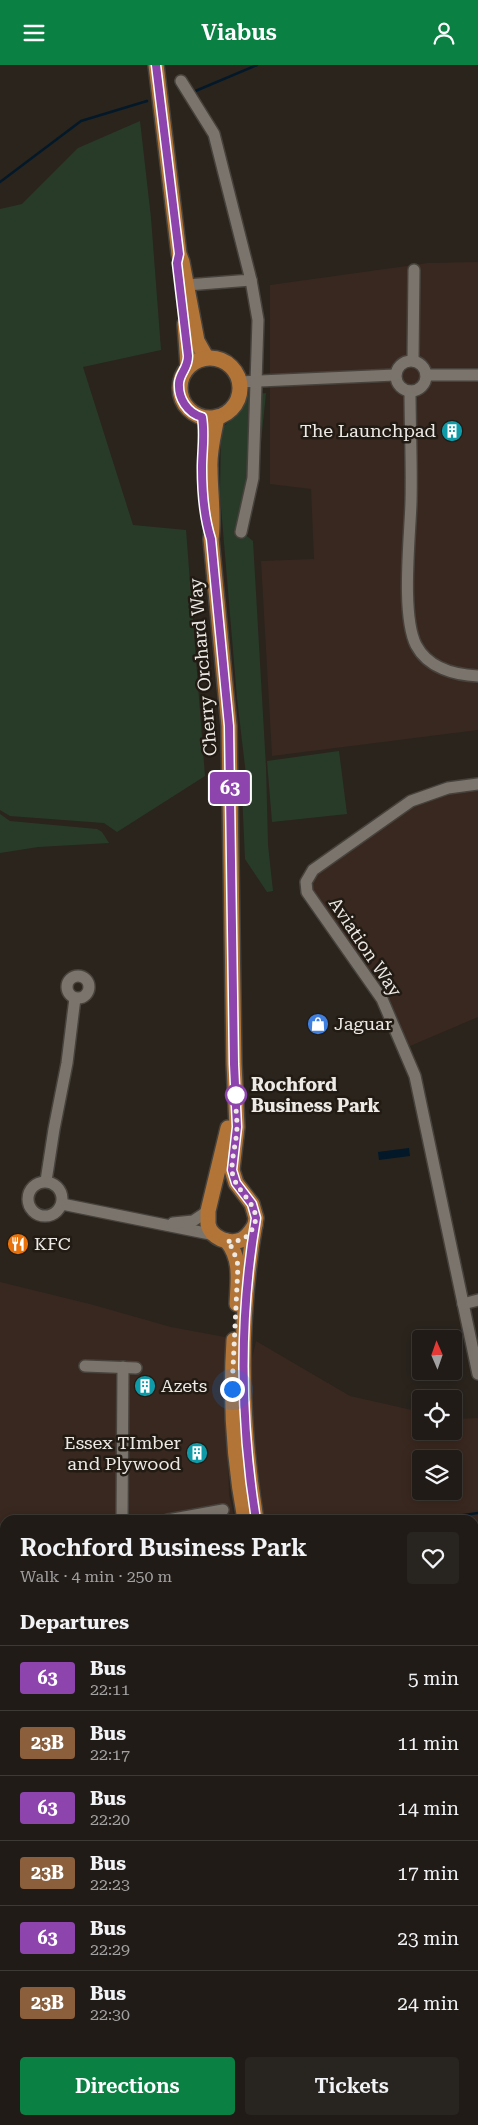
<!DOCTYPE html>
<html lang="en">
<head>
<meta charset="utf-8">
<style>
  body { margin:0; font-family:"Roboto Serif",serif; background:#28241f; color:#f1f3f6; height:100vh; display:flex; flex-direction:column; font-size:19px; white-space:nowrap }
  * { box-sizing:border-box; margin:0 }
  p { font-size:16px; color:#a2a1a1 }
  .icon { flex:none; width:28px; height:28px; fill:none; stroke:currentColor; stroke-width:2; stroke-linecap:round; stroke-linejoin:round }
  .map { position:relative; flex:1; overflow:hidden }
  .details { position:absolute; left:0px; top:1450px; width:479px; height:610px; display:flex; flex-direction:column; background:#201b16; border-radius:15px 15px 0 0; box-shadow:0 2px 12px #0003,0 0 0 1px #3d3935 }
  .details>* { flex:none }
  .badge { padding:0 10px; border-radius:4px; font-size:18px; line-height:32px }
  .needle { width:32px; rotate:358deg }
  .controls { position:absolute; left:412px; top:1265px; display:grid; gap:10px }
  .controls a { display:grid; place-items:center; width:50px; height:50px; border-radius:5px; background:#201b16; box-shadow:0 2px 12px #0003,0 0 0 1px #3d3935; font-size:25px }
  .you { position:absolute; width:25px; height:25px; margin:-12px; border:4px solid #fff; border-radius:50%; background:#1a73e8; box-shadow:0 0 0 8px #1a73e833 }
  .map>.badge { position:absolute; translate:-50% -50%; box-shadow:0 0 0 2px #fff }
  h2 { padding:0 20px; font-size:19px; line-height:45px }
  .round { display:grid; place-items:center; flex:none; width:52px; height:52px; border-radius:5px; background:#28241f }
  .head { display:flex; align-items:center; justify-content:space-between; height:85px; padding:0 20px }
  h1 { font-size:24px; font-weight:600; line-height:38px }
  .primary-button { display:flex; gap:10px; margin-top:auto; padding:10px 20px }
  .primary-button a { flex:1; height:58px; border-radius:5px; background:#0b8043; color:#fff; font-size:20px; font-weight:600; line-height:58px; text-align:center }
  .primary-button a+a { background:#28241f; color:#f1f3f6 }
  ul { padding:0; list-style:none }
  li { display:flex; align-items:center; gap:15px; height:65px; padding:0 20px; border-top:1px solid #3d3935 }
  li div { flex:1 }
  li b { display:block; font-size:19px }
  li em { font-style:normal }
  li .badge { min-width:55px; font-weight:700; text-align:center }
  header { display:flex; justify-content:space-between; align-items:center; height:65px; padding:0 20px; background:#0b8043; color:#fff; font-size:22px; font-weight:600 }
  .map>svg:first-child { display:block }
</style>
</head>
<body>
<header><svg class="icon" aria-label="menu" viewBox="0 0 24 24"><path d="M4 6h16M4 12h16M4 18h16"/></svg>Viabus<svg class="icon" aria-label="person" viewBox="0 0 24 24"><circle cx="12" cy="8" r="4"/><path d="M4 21q1-7 8-7t8 7"/></svg></header>
<div class="map">
<svg width="478" height="2060" viewBox="0 0 478 2060">
  <rect width="100%" height="100%" fill="#2a241d"/>
  <g fill="#39281f" fill-rule="evenodd">
    <path d="M 478,197 L 478,665 L 272,691 L 261,496 L 314,494 L 311,424 L 270,419 L 270,220 L 428,198 Z"/>
    <path d="M 478,719 L 478,952 L 403,984 L 382,934 L 307,827 L 313,805 L 411,736 Z"/>
    <path d="M 0,1217 L 90,1239 L 171,1262 L 225,1272 L 229,1430 L 235,1455 L 5,1455 L 5,1682 L 0,1683 Z"/>
    <path d="M 256,1276 L 350,1331 L 421,1347 L 421,1366 L 454,1366 L 454,1354 L 478,1353 L 478,1528 L 474,1531 L 474,1455 L 262,1455 L 250,1376 L 249,1307 ZM 421,1394 L 454,1394 L 454,1426 L 421,1426 Z"/>
  </g>
  <g fill="#283b29">
    <path d="M 140,56 L 151,153 L 161,285 L 83,302 L 133,460 L 186,465 L 205,711 L 117,767 L 104,758 L 10,751 L 0,745 L 0,144 L 22,139 L 78,83 Z"/>
    <path d="M 266,328 L 258,407 L 237,463 L 253,476 L 266,702 L 268,780 L 273,826 L 267,827 L 245,794 L 242,728 L 246,710 L 237,633 L 220,430 L 221,364 L 237,349 L 243,331 Z"/>
    <path d="M 339,686 L 347,749 L 272,757 L 267,696 Z"/>
    <path d="M 0,749 L 10,756 L 97,764 L 102,767 L 109,778 L 38,782 L 0,788 Z"/>
    <path d="M 478,1556 L 478,1774 L 474,1778 L 474,1557 Z"/>
    <path d="M 0,1724 L 5,1726 L 5,2055 L 82,2055 L 79,2060 L 0,2060 Z"/>
    <path d="M 478,1826 L 478,1970 L 474,1971 L 474,1829 Z"/>
    <path d="M 204,2055 L 354,2055 L 348,2060 L 206,2060 Z"/>
  </g>
  <path fill="#031929" d="M 409,1083 L 410,1091 L 379,1095 L 378,1087 Z"/>
  <g fill="none" stroke-linecap="round" stroke-linejoin="round">
    <g stroke="#031929" stroke-width="2.5">
      <path d="M 193,27 L 257,0"/>
      <path d="M 0,117 L 81,56 L 147,36"/>
      <path d="M 408,1455 L 436,1454 L 478,1448"/>
      <path d="M 0,1505 L 5,1505"/>
    </g>
    <path stroke="#6e6a63" stroke-width="59" d="M 474,1797 L 478,1794"/>
    <g stroke="#47423c" stroke-width="14">
      <g id="minor">
        <path d="M 181,16 L 214,69 L 251,215 L 187,220"/>
        <path d="M 413,295 L 414,205"/>
        <circle cx="411" cy="311" r="15"/>
        <path d="M 426,310 L 478,310"/>
        <path d="M 239,317 L 395,310"/>
        <path d="M 410,326 C 410,363 412,400 411,437 C 410,472 401,550 416,580 C 428,603 455,610 478,611"/>
        <path d="M 241,467 L 253,413 L 258,255 L 251,215"/>
        <path d="M 478,719 L 448,723 L 411,736 L 313,805 L 306,817 L 307,827 L 382,934 L 415,1011 L 478,1309"/>
        <circle cx="78" cy="922" r="11"/>
        <path d="M 46,1116 L 54,1064 L 67,998 L 75,933"/>
        <circle cx="45" cy="1134" r="17"/>
        <path d="M 62,1139 L 215,1170"/>
        <path d="M 173,1158 L 193,1156 L 208,1146"/>
        <path d="M 463,1239 L 478,1235"/>
        <path d="M 85,1301 L 136,1303"/>
        <path d="M 122,1455 L 123,1302"/>
        <path d="M 168,1455 L 223,1445"/>
        <path d="M 474,1541 L 478,1539"/>
        <path d="M 0,1696 L 5,1696"/>
        <path d="M 0,1711 L 5,1713"/>
        <path d="M 474,1988 L 478,1987"/>
        <path d="M 368,2060 L 375,2055"/>
      </g>
    </g>
    <g stroke="#47423c" stroke-width="18">
      <g id="major">
        <path d="M 156,0 L 179,189 L 182,197 L 197,276 L 206,292"/>
        <path d="M 185,259 L 188,301"/>
        <circle cx="210" cy="323" r="30"/>
        <path d="M 217,352 C 214,369 209,386 210,403 C 210,427 214,450 211,474 L 229,661 L 234,999 L 237,1062 L 232,1105 L 236,1118 L 252,1139 L 256,1153 C 238,1252 240,1356 256,1455"/>
        <path d="M 228,1063 L 208,1146 C 208,1150 208,1155 208,1159 C 211,1173 229,1180 241,1175 C 248,1172 251,1166 255,1160"/>
        <path d="M 227,1176 C 242,1195 238,1216 237,1239"/>
        <path d="M 234,1275 C 230,1335 234,1396 245,1455"/>
        <path d="M 166,2055 L 168,2060"/>
        <path d="M 181,2055 L 183,2060"/>
      </g>
    </g>
    <use href="#minor" stroke="#7b746c" stroke-width="11"/>
    <use href="#major" stroke="#b27437" stroke-width="15"/>
  </g>
  <g fill="none" stroke-linecap="round" stroke-linejoin="round">
    <g stroke="#fff" stroke-width="11">
      <path id="line" d="M 156,0 L 179,189 L 177,198 L 188,291 C 188,304 180,307 179,318 C 178,333 187,348 202,352 C 205,369 202,386 202,403 C 202,427 204,452 211,474 L 229,661 L 234,999 L 237,1062 L 232,1105 L 236,1118 L 252,1139 L 256,1153 C 239,1253 240,1355 256,1455"/>
    </g>
    <use href="#line" stroke="#8e44ad" stroke-width="8"/>
    <path stroke="#ede9e4" stroke-width="5" stroke-dasharray="0 9" d="M 232,1324 L 238,1200 L 233,1184 L 227,1176 C 237,1177 246,1175 251,1166 C 268,1141 232,1128 232,1104 C 232,1090 237,1075 237,1061 C 237,1051 235,1040 236,1030"/>
  </g>
  <defs>
    <g id="building-disc" transform="scale(1.125)"><circle r="9.5" fill="#0f9aa8" stroke="#211b14"/><path d="M-4-6H4V6H1V3H-1V6H-4ZM-2.5-4.3h1.7v1.8h-1.7ZM.8-4.3h1.7v1.8H.8ZM-2.5-1h1.7V.8h-1.7ZM.8-1h1.7V.8H.8Z" fill="#fff"/></g>
    <g id="shop-disc" transform="scale(1.125)"><circle r="9.5" fill="#3f7fe0" stroke="#211b14"/><path d="M-5-2.5h2.3a2.7 3.5 0 0 1 5.4 0H5L5.5 6h-11ZM-1.5-2.5h3a1.5 2.3 0 0 0-3 0Z" fill="#fff"/></g>
    <g id="restaurant-disc" transform="scale(1.125)"><circle r="9.5" fill="#e8710a" stroke="#211b14"/><path d="M-5-6h1v4h1v-4h1v4h1v-4h1v5L-1.5 .5V6h-2V.5L-5-1ZM5-6V6H3V1.5H1.5Q1.5-4 5-6Z" fill="#fff"/></g>
  </defs>
  <g fill-rule="evenodd">
    <use href="#building-disc" x="452" y="366"/>
    <use href="#shop-disc" x="318" y="959"/>
    <use href="#restaurant-disc" x="18" y="1179"/>
    <use href="#building-disc" x="145" y="1321"/>
    <use href="#building-disc" x="197" y="1388"/>
  </g>
  <circle fill="#fff" stroke="#8e44ad" stroke-width="2.5" cx="236" cy="1030" r="10"/>
  <g text-anchor="middle" stroke-width="5" stroke-linejoin="round" paint-order="stroke">
    <g font-size="18" fill="#ede9e4" stroke="#211b14" text-anchor="start">
      <text x="436" y="372" text-anchor="end">The Launchpad</text>
      <text x="334" y="965">Jaguar</text>
      <text x="34" y="1185">KFC</text>
      <text x="161" y="1327">Azets</text>
      <text x="181" y="1384" text-anchor="end">Essex TImber<tspan x="181" dy="21">and Plywood</tspan></text>
    </g>
    <g font-size="18" fill="#ede9e4" stroke="#211b14">
      <text transform="translate(203 602) rotate(-95)" y="6">Cherry Orchard Way</text>
      <text transform="translate(365 882) rotate(56)" y="6">Aviation Way</text>
    </g>
    <g font-size="18" font-weight="bold" fill="#ede9e4" stroke="#211b14" text-anchor="start">
      <text x="251" y="1026">Rochford<tspan x="251" dy="21">Business Park</tspan></text>
    </g>
  </g>
</svg>
<div class="controls">
<a><svg class="needle" viewBox="-14 -14 28 28"><path d="M0-13l5 13h-10z" fill="#e53935"/><path d="M0 13l5-13h-10z" fill="#a2a1a1"/></svg></a>
<a><svg class="icon" aria-label="locate" viewBox="0 0 24 24"><circle cx="12" cy="12" r="6"/><path d="M12 2v4M12 18v4M2 12h4M18 12h4"/></svg></a>
<a><svg class="icon" aria-label="layers" viewBox="0 0 24 24"><path d="M12 4l9 5-9 5-9-5zM3 14l9 5 9-5"/></svg></a>
</div>
<div class="you" style="left:232px;top:1324px"></div>
<b class="badge" style="left:230px;top:723px;background:#8e44ad;color:#fff">63</b>
<section class="details">
<div class="head"><div><h1>Rochford Business Park</h1><p>Walk · 4 min · 250 m</p></div><a class="round"><svg class="icon" aria-label="heart" viewBox="0 0 24 24"><path d="M12 20l-8-8c-3-5 5-10 8-4 3-6 11-1 8 4z"/></svg></a></div>
<h2>Departures</h2>
<ul>
<li><span class="badge" style="background:#8e44ad;color:#fff">63</span><div><b>Bus</b><p>22:11</p></div><em>5 min</em></li>
<li><span class="badge" style="background:#8b5e3c;color:#fff">23B</span><div><b>Bus</b><p>22:17</p></div><em>11 min</em></li>
<li><span class="badge" style="background:#8e44ad;color:#fff">63</span><div><b>Bus</b><p>22:20</p></div><em>14 min</em></li>
<li><span class="badge" style="background:#8b5e3c;color:#fff">23B</span><div><b>Bus</b><p>22:23</p></div><em>17 min</em></li>
<li><span class="badge" style="background:#8e44ad;color:#fff">63</span><div><b>Bus</b><p>22:29</p></div><em>23 min</em></li>
<li><span class="badge" style="background:#8b5e3c;color:#fff">23B</span><div><b>Bus</b><p>22:30</p></div><em>24 min</em></li>
</ul>
<div class="primary-button"><a>Directions</a><a>Tickets</a></div>
</section>
</div>
</body>
</html>
